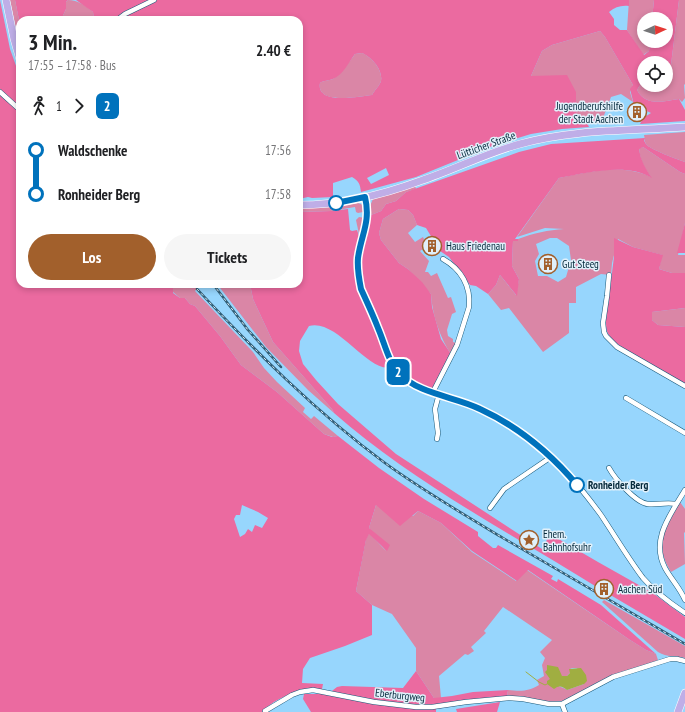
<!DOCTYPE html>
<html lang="de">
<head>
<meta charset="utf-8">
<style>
  body { margin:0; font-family:"PT Sans Narrow",sans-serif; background:#f6f6f6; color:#202124; height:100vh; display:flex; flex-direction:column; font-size:15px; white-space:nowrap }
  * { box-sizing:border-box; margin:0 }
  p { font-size:13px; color:#757577 }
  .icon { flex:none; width:22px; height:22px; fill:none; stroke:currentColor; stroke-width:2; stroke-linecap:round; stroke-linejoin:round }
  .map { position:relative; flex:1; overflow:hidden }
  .panel { position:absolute; left:16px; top:16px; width:287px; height:272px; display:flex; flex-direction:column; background:#fff; border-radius:12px; box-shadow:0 2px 6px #0003 }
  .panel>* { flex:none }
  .badge { padding:0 8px; border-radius:6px; font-size:14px; line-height:26px }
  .needle { width:26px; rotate:87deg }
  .controls { position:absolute; left:637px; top:12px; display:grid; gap:8px }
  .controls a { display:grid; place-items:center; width:36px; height:36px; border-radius:50%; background:#fff; box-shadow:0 2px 6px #0003; font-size:20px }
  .map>.badge { position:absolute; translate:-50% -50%; box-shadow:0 0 0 2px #fff }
  .legs { display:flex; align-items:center; gap:6px; height:44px; padding:0 12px; font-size:13px }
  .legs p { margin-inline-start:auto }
  .overview { display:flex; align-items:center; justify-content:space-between; height:68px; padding:0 12px }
  h1 { font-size:22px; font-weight:600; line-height:30px }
  .action { display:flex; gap:8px; margin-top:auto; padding:8px 12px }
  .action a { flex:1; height:46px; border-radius:24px; background:#a2602c; color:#fff; font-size:16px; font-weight:600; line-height:46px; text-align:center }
  .action a+a { background:#f6f6f6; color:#202124 }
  ul { padding:0 12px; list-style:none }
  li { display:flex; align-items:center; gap:14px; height:44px; font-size:15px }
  li i { display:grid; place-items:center; width:6px; height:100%; margin:0 5px; background:currentColor }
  li i::after { content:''; width:10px; height:10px; margin:-5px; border:3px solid; border-radius:50%; background:#fff }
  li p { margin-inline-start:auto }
  li:first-child i { background:linear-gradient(#0000 50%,currentColor 0) }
  li:last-child i { background:linear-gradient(currentColor 50%,#0000 0) }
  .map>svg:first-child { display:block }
</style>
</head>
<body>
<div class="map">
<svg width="685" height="712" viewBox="0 0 685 712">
  <rect width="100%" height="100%" fill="#97d6fd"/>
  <g fill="#da86a6" fill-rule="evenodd">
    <path d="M 10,0 L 15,0 L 20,25 L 20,48 Z"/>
    <path d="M 68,0 C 78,0 86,6 93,12 L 94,20 L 61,20 L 66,9 L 66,2 Z"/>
    <path d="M 629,0 L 654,0 L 652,19 L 644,19 L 644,41 L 650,41 L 649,51 L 643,55 L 627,30 Z"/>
    <path d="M 679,0 L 685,0 L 685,84 L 684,85 L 685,98 L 682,102 L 679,99 C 664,101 646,107 637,90 L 644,79 L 644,85 L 666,85 L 666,66 L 671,65 Z"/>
    <path d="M 600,31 L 605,37 L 633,85 L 630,92 L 633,102 L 621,94 L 611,97 L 603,118 L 610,120 L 609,124 L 580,122 L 531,76 L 542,51 L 552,45 Z"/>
    <path d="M 362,53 C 371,57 383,69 381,81 C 380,85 374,91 372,95 C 360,96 316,106 320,83 C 324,80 329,81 333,79 C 339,75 351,60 355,54 Z"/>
    <path d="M 685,132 L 685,162 C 679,160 649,149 646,144 C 644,141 645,138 644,135 Z"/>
    <path d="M 643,147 L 680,172 L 685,174 L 685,223 L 678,255 L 685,255 L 685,273 L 672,273 L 659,269 L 662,255 L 633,247 L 618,239 L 612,263 L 611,275 L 601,274 L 576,287 L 576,303 L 569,303 L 569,333 L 543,352 L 509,308 L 501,310 L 488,294 L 496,285 L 500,275 L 516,295 L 519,279 L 512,266 L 513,241 L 518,241 L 518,239 C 534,233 548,230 564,229 L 545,228 L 517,237 L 559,178 C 589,172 622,163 651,177 C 644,168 640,160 639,148 ZM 550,238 L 557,238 L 569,246 L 571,260 L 566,277 L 558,282 L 547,276 L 538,276 L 535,261 L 539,254 L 536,244 Z"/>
    <path d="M 415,186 L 416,189 L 406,192 L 396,201 L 386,204 L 381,211 L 371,215 L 370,206 L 373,199 Z"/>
    <path d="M 356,203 C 361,203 364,205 365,210 L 363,212 L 358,213 L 356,212 L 355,207 L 331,211 L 299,212 L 299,208 L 331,207 Z"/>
    <path d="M 399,209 L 408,210 L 413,215 L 417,225 L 408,233 L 415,242 L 423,237 L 427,246 L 420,251 L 429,261 L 425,272 L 428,272 L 431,276 L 437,273 L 448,298 L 451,297 L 456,312 L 452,314 L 447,330 L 448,336 L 453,339 L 453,342 L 456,343 L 451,354 C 440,338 432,314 431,294 L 408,269 L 399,263 L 381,240 L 379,233 L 383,219 Z"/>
    <path d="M 359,217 L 365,218 L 360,239 L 356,220 Z"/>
    <path d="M 173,284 L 201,284 L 195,291 L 253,352 L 264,368 L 277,382 L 305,408 L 303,412 L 311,419 L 314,416 L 338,436 L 333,437 L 324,434 L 277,392 L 241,365 L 220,336 L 195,306 L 190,304 L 185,298 L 180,298 L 173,292 Z"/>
    <path d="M 217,284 L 250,284 L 253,299 L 273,342 L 332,409 L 334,413 L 308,390 L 266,347 Z"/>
    <path d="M 685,308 L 685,327 L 658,325 L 652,320 L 652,312 Z"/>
    <path d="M 680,502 L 685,509 L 685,532 L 684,533 L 685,564 L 671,572 C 653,543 665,529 680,502 Z"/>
    <path d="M 376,505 L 413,516 L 418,511 L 441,523 L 472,552 L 516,581 L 527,570 L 630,640 L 646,650 L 656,654 L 658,660 C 643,667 627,670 611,676 C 596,682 583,692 568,699 C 552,706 524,700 507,696 L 508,690 C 520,691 528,692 539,685 L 537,680 L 544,676 L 542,665 L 545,658 L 540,652 L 552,640 L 503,607 L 484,631 L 486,633 L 471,647 L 474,651 L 468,655 L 465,654 L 439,676 L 441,698 L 434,698 L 416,671 L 416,648 L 392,614 L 372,605 L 356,591 L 366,539 L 369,533 L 386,551 L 369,528 ZM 572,668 L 577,668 L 584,684 L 567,690 C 563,687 562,688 558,686 C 552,683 549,676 547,670 L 562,676 L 567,676 L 570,673 L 570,669 Z"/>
    <path d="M 604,600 L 685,646 L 685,658 C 676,655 667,658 658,652 L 602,602 Z"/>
  </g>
  <g fill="#eb6aa0" fill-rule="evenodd">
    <path d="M 0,0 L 10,49 L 20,77 L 20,284 L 173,284 L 173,293 L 180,298 L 185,298 L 190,304 L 195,306 L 220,336 L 241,365 L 277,392 L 324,434 L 332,437 L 338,436 L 379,468 L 424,499 L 478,532 L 478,536 L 493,548 L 496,548 L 498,545 L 553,576 L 551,579 L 557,582 L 558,579 L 601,605 L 656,654 L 646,650 L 630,640 L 528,570 L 517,581 L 472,551 L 441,523 L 418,511 L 400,526 L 376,505 L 369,528 L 390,545 L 387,551 L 369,534 L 366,540 L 356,591 L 372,605 L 372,635 L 345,646 L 310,658 L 303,669 L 302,683 L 323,684 L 322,689 C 301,688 277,696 262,712 L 0,712 ZM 242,505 L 258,512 L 268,518 L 262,528 L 255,525 L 252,532 L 248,529 L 245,534 L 240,537 L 234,519 L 236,515 L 240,515 Z"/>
    <path d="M 15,0 L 68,0 L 66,2 L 66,9 L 61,20 L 20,20 L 20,25 Z"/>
    <path d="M 76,0 L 629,0 L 629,6 C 621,5 615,7 609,12 L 614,19 L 614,25 L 620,30 L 627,30 L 644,55 L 649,51 L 650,41 L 666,41 L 666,19 L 652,19 L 654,0 L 679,0 L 671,65 L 666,66 L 666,63 L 644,63 L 644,79 L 637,90 C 646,107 664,101 679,99 L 685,110 L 685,121 L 640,124 L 643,118 L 651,113 L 634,105 L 630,89 L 633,85 L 605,37 L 600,31 L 552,45 L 542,51 L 531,76 L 567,75 L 576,92 L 576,118 L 580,122 L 587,123 L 589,127 L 562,129 L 531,134 L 495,145 L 416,177 L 361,192 C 360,184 359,181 352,177 L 333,183 L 333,197 L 312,198 L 308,197 L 299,199 L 299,20 L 94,20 L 93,12 ZM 362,53 C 371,57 383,69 381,81 C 380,85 374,91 372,95 C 360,96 316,106 320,83 C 324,80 329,81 333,79 C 343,75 349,62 355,54 ZM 386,168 L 389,175 L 371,184 L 367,178 Z"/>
    <path d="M 645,138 C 644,141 644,141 646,144 C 649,149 679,160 685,162 L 685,174 L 680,172 L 643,147 L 639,149 C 641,161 645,168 652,178 C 627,162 586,173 559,178 L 515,239 L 518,239 L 518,241 L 513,241 L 512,266 L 519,279 L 517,296 L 500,275 L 496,285 L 488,294 L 476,286 L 470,285 L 449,257 L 440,251 L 426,228 L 417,225 L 413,215 L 408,210 L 399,209 L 383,219 L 379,233 L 381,240 L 399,263 L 408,269 L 422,282 L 431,294 L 432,307 L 441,339 L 451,354 L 433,390 L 414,382 L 403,374 L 393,359 L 364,288 C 357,262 365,240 371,215 L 381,211 L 386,204 L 396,201 L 406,192 L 519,152 L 551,144 Z"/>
    <path d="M 348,209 L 350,230 L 352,231 L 357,230 L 360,239 L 357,256 L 357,279 L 359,290 L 387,360 L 391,367 C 369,374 337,318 309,326 L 300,341 L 299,351 L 303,364 L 316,380 L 338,404 L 396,454 L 542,549 L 550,534 L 598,562 L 653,593 L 685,617 L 685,639 L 607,593 L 609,589 L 602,585 L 600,589 C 510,533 414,483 334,413 L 332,409 L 273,342 L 253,299 L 250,284 L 299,284 L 299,212 L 331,211 Z"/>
    <path d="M 685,223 L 685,253 L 677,253 Z"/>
    <path d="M 614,238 L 633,247 L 663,255 L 659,269 L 672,273 L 685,273 L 685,308 L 652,312 L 652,320 L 658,325 L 685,327 L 685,385 C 669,375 617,349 609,335 C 606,331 606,326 606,320 L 614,257 Z"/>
    <path d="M 416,671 L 434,698 L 452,696 L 473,692 L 508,690 L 507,696 L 483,698 L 481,702 L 436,709 L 436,712 L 311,712 L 303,699 L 304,694 L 328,694 L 337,687 L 342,686 L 403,688 Z"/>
    <path d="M 500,702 L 497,712 L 457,712 L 456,709 Z"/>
  </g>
  <path fill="#a0ae41" d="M 547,665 L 558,667 L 562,676 L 567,676 L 570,673 L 569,669 L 581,668 L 586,675 L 587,681 L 584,684 L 567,690 C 562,686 559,685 554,689 L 547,684 L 547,681 L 550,679 L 545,672 L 547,670 Z"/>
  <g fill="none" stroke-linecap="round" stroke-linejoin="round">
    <path stroke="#a0ae41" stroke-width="1" d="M 526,672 L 539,682 L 545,685 L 547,684"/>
    <g stroke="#18597a" stroke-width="5.5">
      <g id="minor">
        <path d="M 117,20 L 125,14 L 154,0"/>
        <path d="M 0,92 L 20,110"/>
        <path d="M 365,197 C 367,205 368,211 367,219 C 366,235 357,251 358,268 C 358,275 360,282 361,289 L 391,361 C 411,394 446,394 479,408 C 498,416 517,429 533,441 C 559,461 582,489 601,515 C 615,536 628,558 643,578 C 655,592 670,603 685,613"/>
        <path d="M 609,275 L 607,296 L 603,323 L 604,332 L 606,336 L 617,347 L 685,386"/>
        <path d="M 433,392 L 457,345 L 469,307 C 471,286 461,269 443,259"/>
        <path d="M 626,398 L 685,433"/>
        <path d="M 437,439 L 438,433 L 435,409 L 439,394"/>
        <path d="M 609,468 C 615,479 636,503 648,504 C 657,505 667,502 676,504"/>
        <path d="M 685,490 C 671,514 650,539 665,568 C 671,579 680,588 685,600"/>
        <path d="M 490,508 L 504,489 L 551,457"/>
        <path d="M 562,704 L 565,712"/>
        <path d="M 265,711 L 292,695 L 300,692 L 313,690 L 374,702 L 416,707 L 432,707 L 466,702 L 509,698 L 523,699 L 549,704 L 562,704 L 613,677 L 670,659 L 677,659 L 685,661"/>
      </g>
    </g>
    <g stroke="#fff" stroke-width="8">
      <g id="primary">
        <path d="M 6,0 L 14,39 L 20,60"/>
        <path d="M 299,205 C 340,205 382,195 420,181 C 454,170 486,153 520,144 C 573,129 630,131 685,127"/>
        <path d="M 678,712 L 685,693"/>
      </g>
    </g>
    <use href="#minor" stroke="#fff" stroke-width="4.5"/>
    <use href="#primary" stroke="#bfaee7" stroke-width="7"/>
    <g stroke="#315e76" stroke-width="2.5">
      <g id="rail">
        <path d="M 213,284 L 248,330 L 281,367"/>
        <path d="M 197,289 C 255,351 316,412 385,463 C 422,490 463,514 503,538 C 564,573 624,609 685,644"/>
      </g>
    </g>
    <use href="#rail" stroke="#e1f0fa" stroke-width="1" stroke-dasharray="3" stroke-linecap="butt"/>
  </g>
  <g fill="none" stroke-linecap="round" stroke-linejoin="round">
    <g stroke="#fff" stroke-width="9">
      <path id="line-1" d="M 336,203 L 365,197 C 371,222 361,235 358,258 C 357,269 359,279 361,289 C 367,302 373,315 378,328 C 385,344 388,362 400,374 C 418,394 457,397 480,409 C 519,427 550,453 577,485"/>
    </g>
    <use href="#line-1" stroke="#0072bc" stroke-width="6"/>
  </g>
  <defs>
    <g id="building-ring" transform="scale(1)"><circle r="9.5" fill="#e1f0fa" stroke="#a2602c" stroke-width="1.5"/><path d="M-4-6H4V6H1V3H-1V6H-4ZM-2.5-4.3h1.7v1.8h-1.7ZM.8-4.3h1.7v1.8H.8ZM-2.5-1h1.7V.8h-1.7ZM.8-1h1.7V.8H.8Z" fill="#a2602c"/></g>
    <g id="sight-ring" transform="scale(1)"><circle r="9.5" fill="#e1f0fa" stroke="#a2602c" stroke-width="1.5"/><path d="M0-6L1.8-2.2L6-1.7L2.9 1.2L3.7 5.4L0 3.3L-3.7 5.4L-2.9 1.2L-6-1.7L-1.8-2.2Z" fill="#a2602c"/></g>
  </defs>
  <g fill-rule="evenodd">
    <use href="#building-ring" x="637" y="112"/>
    <use href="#building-ring" x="432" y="246"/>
    <use href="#building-ring" x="548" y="264"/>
    <use href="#sight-ring" x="529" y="540"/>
    <use href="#building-ring" x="604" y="589"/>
  </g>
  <g fill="#fff" stroke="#0072bc" stroke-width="2">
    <circle cx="336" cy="203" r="7"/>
    <circle cx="577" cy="485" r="7"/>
  </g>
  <g text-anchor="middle" stroke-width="3" stroke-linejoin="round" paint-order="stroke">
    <g font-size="11" fill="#05293b" stroke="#e1f0fa" text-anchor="start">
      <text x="623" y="110" text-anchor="end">Jugendberufshilfe<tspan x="623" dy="13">der Stadt Aachen</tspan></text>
      <text x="446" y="250">Haus Friedenau</text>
      <text x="562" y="268">Gut Steeg</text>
      <text x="543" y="538">Ehem.<tspan x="543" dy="13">Bahnhofsuhr</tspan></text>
      <text x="618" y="593">Aachen Süd</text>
    </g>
    <g font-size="11" fill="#05293b" stroke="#e1f0fa">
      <text transform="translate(486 145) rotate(-20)" y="4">Lütticher Straße</text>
      <text transform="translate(400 695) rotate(6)" y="4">Eberburgweg</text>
    </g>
    <g font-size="11" font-weight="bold" fill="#05293b" stroke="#e1f0fa" text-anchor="start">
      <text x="588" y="489">Ronheider Berg</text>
    </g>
  </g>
</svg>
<div class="controls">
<a><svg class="needle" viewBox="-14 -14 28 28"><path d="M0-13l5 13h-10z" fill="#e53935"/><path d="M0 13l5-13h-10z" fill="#757577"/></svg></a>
<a><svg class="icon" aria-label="locate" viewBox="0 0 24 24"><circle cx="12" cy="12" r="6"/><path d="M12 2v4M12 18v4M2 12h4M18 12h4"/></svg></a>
</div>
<b class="badge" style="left:398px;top:372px;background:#0072bc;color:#fff">2</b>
<section class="panel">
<div class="overview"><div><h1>3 Min.</h1><p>17:55 – 17:58 · Bus</p></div><b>2.40 €</b></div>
<div class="legs"><svg class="icon" aria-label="walk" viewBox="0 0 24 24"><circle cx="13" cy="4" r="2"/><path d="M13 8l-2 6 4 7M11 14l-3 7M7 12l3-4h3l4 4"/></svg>1<svg class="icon" aria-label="forward" viewBox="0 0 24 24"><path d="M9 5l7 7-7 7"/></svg><b class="badge" style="background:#0072bc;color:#fff">2</b></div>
<ul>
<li><i style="color:#0072bc"></i><b>Waldschenke</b><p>17:56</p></li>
<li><i style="color:#0072bc"></i><b>Ronheider Berg</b><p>17:58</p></li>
</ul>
<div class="action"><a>Los</a><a>Tickets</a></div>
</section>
</div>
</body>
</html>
